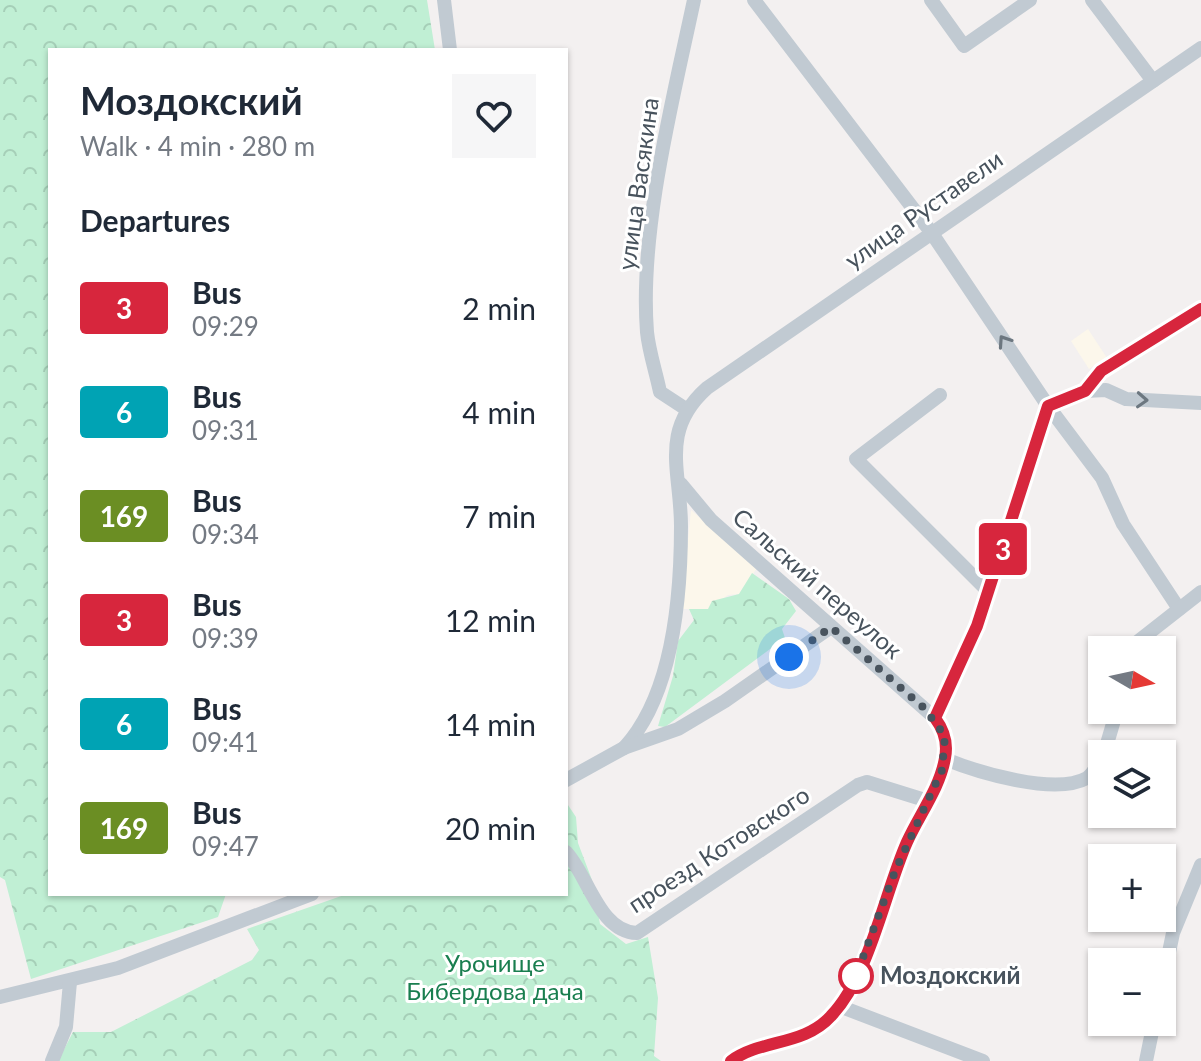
<!DOCTYPE html>
<html lang="en">
<head>
<meta charset="utf-8">
<style>
  body { margin:0; font-family:Lato,sans-serif; background:#f6f6f7; color:#1f2937; height:100vh; display:flex; flex-direction:column; font-size:30px; white-space:nowrap }
  * { box-sizing:border-box; margin:0 }
  p { font-size:26px; color:#747a83 }
  .icon { flex:none; width:44px; height:44px; fill:none; stroke:currentColor; stroke-width:2; stroke-linecap:round; stroke-linejoin:round }
  .map { position:relative; flex:1; overflow:hidden }
  .panel { position:absolute; left:48px; top:48px; width:520px; height:848px; display:flex; flex-direction:column; background:#fff; border-radius:0px; box-shadow:0 2px 6px #0004 }
  .panel>* { flex:none }
  .badge { padding:0 16px; border-radius:6px; font-size:28px; line-height:52px }
  .needle { width:52px; rotate:99deg }
  .fabs { position:absolute; left:1088px; top:636px; display:grid; gap:16px }
  .fabs a { display:grid; place-items:center; width:88px; height:88px; border-radius:0px; background:#fff; box-shadow:0 2px 6px #0004; font-size:40px }
  .you { position:absolute; width:40px; height:40px; margin:-20px; border:6px solid #fff; border-radius:50%; background:#1a73e8; box-shadow:0 0 0 12px #1a73e833 }
  .map>.badge { position:absolute; translate:-50% -50%; box-shadow:0 0 0 4px #fff }
  h2 { padding:0 32px; font-size:30px; line-height:72px }
  .round { display:grid; place-items:center; flex:none; width:84px; height:84px; border-radius:0px; background:#f6f6f7 }
  .head { display:flex; align-items:center; justify-content:space-between; height:136px; padding:0 32px }
  h1 { font-size:38px; font-weight:700; line-height:60px }
  ul { padding:0; list-style:none }
  li { display:flex; align-items:center; gap:24px; height:104px; padding:0 32px }
  li div { flex:1 }
  li b { display:block; font-size:30px }
  li em { font-style:normal }
  li .badge { min-width:88px; font-weight:700; text-align:center }
  .map>svg:first-child { display:block }
</style>
</head>
<body>
<div class="map">
<svg width="1201" height="1061" viewBox="0 0 1201 1061">
  <defs>
    <pattern id="forest-crowns" width="20" height="18" patternUnits="userSpaceOnUse" patternTransform="scale(2)"><rect width="20" height="18" fill="#c0efd4"/><path d="M2 6a3 3 0 1 1 6 0M12 15a3 3 0 1 1 6 0" fill="none" stroke="#a6cfb8"/></pattern>
  </defs>
  <rect width="100%" height="100%" fill="#f3f0f0"/>
  <g fill="#fcf7eb">
    <path d="M 1088,329 L 1107,358 L 1089,369 L 1071,341 Z"/>
    <path d="M 691,510 L 757,568 L 739,594 L 728,595 L 709,609 L 681,609 Z"/>
  </g>
  <g fill="url(#forest-crowns)">
    <path d="M 0,0 L 427,0 L 435,50 L 50,50 L 50,894 L 226,894 L 218,917 L 31,979 L 5,880 L 0,877 Z"/>
    <path d="M 752,573 L 789,599 L 796,611 L 782,629 L 785,638 L 665,727 L 658,726 L 673,676 L 678,641 L 694,620 L 689,609 L 708,609 L 712,601 L 739,594 Z"/>
    <path d="M 566,802 L 576,817 L 578,843 L 592,880 L 600,924 L 626,944 L 648,937 L 658,998 L 654,1056 L 661,1061 L 58,1061 L 73,1032 L 111,1032 L 252,960 L 259,950 L 247,929 L 347,894 L 566,894 Z"/>
  </g>
  <g fill="none" stroke-linecap="round" stroke-linejoin="round">
    <g stroke="#c1cad2" stroke-width="14">
      <path d="M 444,0 L 450,50"/>
      <path d="M 754,0 L 931,232 L 1048,406 L 1102,478 L 1123,524 L 1179,609"/>
      <path d="M 931,0 L 964,46 L 1030,0"/>
      <path d="M 1092,0 L 1153,81"/>
      <path d="M 1085,391 L 1106,390 L 1126,399 L 1201,403"/>
      <path d="M 940,395 L 856,459 L 989,592"/>
      <path d="M 686,409 L 660,392 C 656,372 649,352 647,332 C 639,231 673,99 694,0"/>
      <path d="M 681,484 L 711,520 L 935,718 C 944,730 948,743 945,758 C 941,787 919,815 907,842 C 883,895 870,974 831,1016 C 804,1046 761,1038 731,1061"/>
      <path d="M 1134,650 L 1136,643 L 1201,592"/>
      <path d="M 935,718 L 977,626 L 1048,406 L 1085,391 L 1101,371 L 1201,309"/>
      <path d="M 624,748 C 673,695 681,597 681,526 C 681,471 659,431 707,388 L 1201,48"/>
      <path d="M 1104,754 L 1117,710"/>
      <path d="M 945,759 C 977,772 1055,796 1087,778 C 1093,774 1098,764 1102,758"/>
      <path d="M 566,780 L 624,748 L 678,729 L 725,701 L 831,627"/>
      <path d="M 566,852 C 588,875 599,932 637,933 L 858,785 L 867,782 L 928,801"/>
      <path d="M 1162,986 L 1173,933 L 1201,865"/>
      <path d="M 0,997 L 118,968 L 312,894"/>
      <path d="M 839,1006 L 983,1061"/>
      <path d="M 52,1061 L 66,1027 L 70,982"/>
      <path d="M 1146,1061 L 1154,1022"/>
    </g>
  </g>
  <defs><path id="oneway-chevron" d="M-2-3.5L2.5 0L-2 3.5" fill="none" stroke-width="1.6" stroke-linecap="round" stroke-linejoin="round" transform="scale(2)"/></defs>
  <g stroke="#6c7780">
    <use href="#oneway-chevron" transform="translate(1004 341) rotate(-124)"/>
    <use href="#oneway-chevron" transform="translate(1142 400) rotate(3)"/>
  </g>
  <g fill="none" stroke-linecap="round" stroke-linejoin="round">
    <g stroke="#fff" stroke-width="18">
      <path id="line" d="M 731,1061 C 761,1039 804,1046 831,1016 C 870,975 884,894 907,842 C 919,815 940,788 945,758 C 948,743 944,730 935,718 L 977,626 L 1048,406 L 1085,391 L 1101,371 L 1201,309"/>
    </g>
    <use href="#line" stroke="#d7263d" stroke-width="12"/>
    <path stroke="#48535d" stroke-width="8" stroke-dasharray="0 14.4" d="M 789,657 L 831,627 L 924,708 L 945,736 L 942,770 L 896,869 L 856,976"/>
  </g>
  <circle fill="#fff" stroke="#d7263d" stroke-width="4" cx="856" cy="976" r="16"/>
  <g text-anchor="middle" stroke-width="6" stroke-linejoin="round" paint-order="stroke">
    <g font-size="24" fill="#48535d" stroke="#fff">
      <text transform="translate(639 184) rotate(-82)" y="8">улица Васякина</text>
      <text transform="translate(924 210) rotate(-35)" y="8">улица Руставели</text>
      <text transform="translate(817 584) rotate(41)" y="8">Сальский переулок</text>
      <text transform="translate(719 850) rotate(-33)" y="8">проезд Котовского</text>
    </g>
    <g font-size="24" fill="#197e4f" stroke="#fff">
      <text x="495" y="972">Урочище<tspan x="495" dy="28">Бибердова дача</tspan></text>
    </g>
    <g font-size="24" font-weight="bold" fill="#48535d" stroke="#fff" text-anchor="start">
      <text x="880" y="984">Моздокский</text>
    </g>
  </g>
</svg>
<div class="fabs">
<a><svg class="needle" viewBox="-14 -14 28 28"><path d="M0-13l5 13h-10z" fill="#e53935"/><path d="M0 13l5-13h-10z" fill="#747a83"/></svg></a>
<a><svg class="icon" aria-label="layers" viewBox="0 0 24 24"><path d="M12 4l9 5-9 5-9-5zM3 14l9 5 9-5"/></svg></a>
<a>+</a>
<a>−</a>
</div>
<div class="you" style="left:789px;top:657px"></div>
<b class="badge" style="left:1003px;top:549px;background:#d7263d;color:#fff">3</b>
<section class="panel">
<div class="head"><div><h1>Моздокский</h1><p>Walk · 4 min · 280 m</p></div><a class="round"><svg class="icon" aria-label="heart" viewBox="0 0 24 24"><path d="M12 20l-8-8c-3-5 5-10 8-4 3-6 11-1 8 4z"/></svg></a></div>
<h2>Departures</h2>
<ul>
<li><span class="badge" style="background:#d7263d;color:#fff">3</span><div><b>Bus</b><p>09:29</p></div><em>2 min</em></li>
<li><span class="badge" style="background:#00a3b4;color:#fff">6</span><div><b>Bus</b><p>09:31</p></div><em>4 min</em></li>
<li><span class="badge" style="background:#6b8e23;color:#fff">169</span><div><b>Bus</b><p>09:34</p></div><em>7 min</em></li>
<li><span class="badge" style="background:#d7263d;color:#fff">3</span><div><b>Bus</b><p>09:39</p></div><em>12 min</em></li>
<li><span class="badge" style="background:#00a3b4;color:#fff">6</span><div><b>Bus</b><p>09:41</p></div><em>14 min</em></li>
<li><span class="badge" style="background:#6b8e23;color:#fff">169</span><div><b>Bus</b><p>09:47</p></div><em>20 min</em></li>
</ul>
</section>
</div>
</body>
</html>
